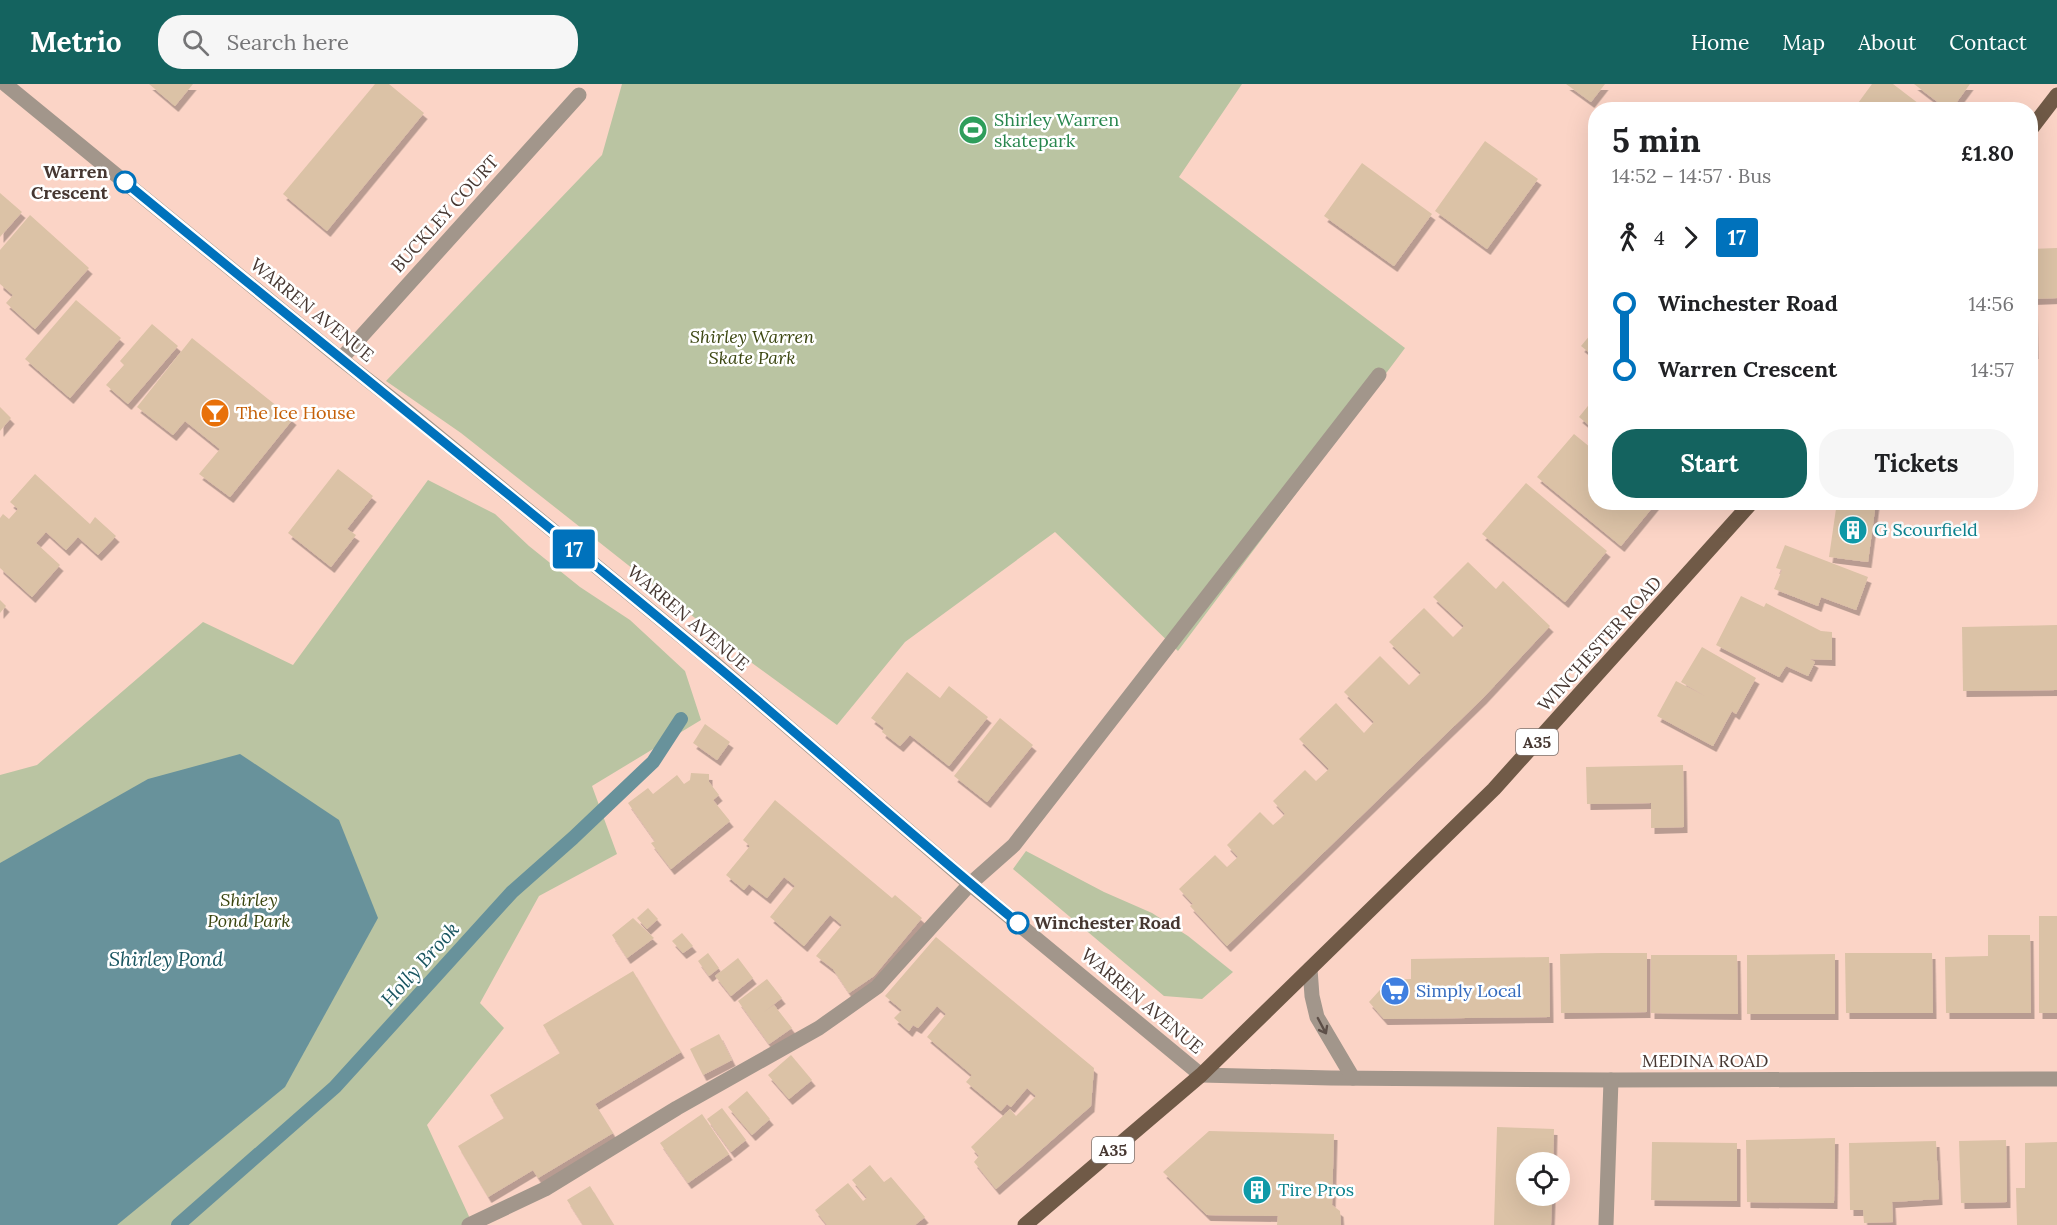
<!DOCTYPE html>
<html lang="en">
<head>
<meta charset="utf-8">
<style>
  body { margin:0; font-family:Lora,serif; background:#f6f6f6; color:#202124; height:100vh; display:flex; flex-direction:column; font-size:22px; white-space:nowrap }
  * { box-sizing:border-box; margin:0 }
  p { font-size:20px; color:#757577 }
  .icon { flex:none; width:33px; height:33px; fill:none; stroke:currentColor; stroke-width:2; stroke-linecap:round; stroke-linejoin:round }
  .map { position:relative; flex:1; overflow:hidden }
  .side { position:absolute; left:1588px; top:18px; width:450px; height:408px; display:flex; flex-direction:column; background:#fff; border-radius:24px; box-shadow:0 6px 24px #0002 }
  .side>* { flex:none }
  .badge { padding:0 12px; border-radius:4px; font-size:21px; line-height:39px }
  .buttons { position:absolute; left:1516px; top:1068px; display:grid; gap:12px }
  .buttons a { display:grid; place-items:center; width:54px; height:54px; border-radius:50%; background:#fff; box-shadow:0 6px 24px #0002; font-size:30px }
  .map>.badge { position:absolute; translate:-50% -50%; box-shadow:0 0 0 3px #fff }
  .legs { display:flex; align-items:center; gap:9px; height:66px; padding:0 24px; font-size:20px }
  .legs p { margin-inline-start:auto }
  .summary { display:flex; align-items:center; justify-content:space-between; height:102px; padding:0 24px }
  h1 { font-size:33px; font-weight:800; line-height:45px }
  .button { display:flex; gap:12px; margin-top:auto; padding:12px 24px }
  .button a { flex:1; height:69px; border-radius:24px; background:#14635f; color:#fff; font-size:24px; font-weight:800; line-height:69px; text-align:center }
  .button a+a { background:#f6f6f6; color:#202124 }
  ul { padding:0 24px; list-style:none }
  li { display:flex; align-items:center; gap:21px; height:66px; font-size:22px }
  li i { display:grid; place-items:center; width:9px; height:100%; margin:0 8px; background:currentColor }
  li i::after { content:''; width:15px; height:15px; margin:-8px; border:4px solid; border-radius:50%; background:#fff }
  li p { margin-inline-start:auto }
  li:first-child i { background:linear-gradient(#0000 50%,currentColor 0) }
  li:last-child i { background:linear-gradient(currentColor 50%,#0000 0) }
  header { display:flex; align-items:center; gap:36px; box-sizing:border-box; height:84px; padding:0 30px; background:#14635f; color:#fff }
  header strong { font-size:28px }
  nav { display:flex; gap:33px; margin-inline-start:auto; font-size:21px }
  .search { width:420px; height:54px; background:#f6f6f6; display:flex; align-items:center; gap:15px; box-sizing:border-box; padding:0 21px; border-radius:24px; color:#757577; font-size:22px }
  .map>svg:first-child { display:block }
</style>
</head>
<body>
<header>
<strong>Metrio</strong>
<div class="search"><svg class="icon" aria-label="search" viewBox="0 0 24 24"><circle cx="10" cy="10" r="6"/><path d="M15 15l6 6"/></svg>Search here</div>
<nav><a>Home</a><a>Map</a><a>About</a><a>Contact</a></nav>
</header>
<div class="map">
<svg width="2057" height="1141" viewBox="0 0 2057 1141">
  <defs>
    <filter id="shadow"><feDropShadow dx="3.5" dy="6" stdDeviation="0" flood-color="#0004"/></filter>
  </defs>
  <rect width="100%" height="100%" fill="#fbd4c6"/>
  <g fill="#bac4a2">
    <path d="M 622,0 L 1242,0 L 1179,93 L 1405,264 L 1178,567 L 1055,448 L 905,558 L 837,641 L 752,579 L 461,349 L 386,297 L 602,71 Z"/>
    <path d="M 428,396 L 495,430 L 529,462 L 580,503 L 630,536 L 685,587 L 701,636 L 592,702 L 617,770 L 539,812 L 480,919 L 504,944 L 427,1041 L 473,1141 L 0,1141 L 0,691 L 37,681 L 203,538 L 293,581 Z"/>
    <path d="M 1026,767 L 1104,808 L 1152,829 L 1188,852 L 1233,888 L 1202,915 L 1164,912 L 1013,785 Z"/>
  </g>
  <path fill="#68929b" d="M 240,670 L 339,736 L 378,834 L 285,1003 L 117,1141 L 0,1141 L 0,779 L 148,695 Z"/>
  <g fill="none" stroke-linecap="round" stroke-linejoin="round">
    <path stroke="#68929b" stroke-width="14" d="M 178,1141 L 335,1003 L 512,808 L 573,754 L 653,678 L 681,635"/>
  </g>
  <g fill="#dbc2a6" filter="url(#shadow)">
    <path d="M 149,0 L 193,0 L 175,22 Z"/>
    <path d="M 375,0 L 389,0 L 424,29 L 327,147 L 283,110 Z"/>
    <path d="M 1566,0 L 1605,0 L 1591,18 Z"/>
    <path d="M 1872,0 L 1893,0 L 1927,26 L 1853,26 Z"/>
    <path d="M 1914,0 L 1970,0 L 1951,26 L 1948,26 Z"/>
    <path d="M 1485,57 L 1538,95 L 1487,165 L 1435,127 Z"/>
    <path d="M 1362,79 L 1432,130 L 1394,182 L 1324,132 Z"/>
    <path d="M 0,109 L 22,128 L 0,153 Z"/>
    <path d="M 30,131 L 89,184 L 35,245 L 6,219 L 13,211 L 0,200 L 0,166 Z"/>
    <path d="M 2057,164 L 2057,214 L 2031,215 L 2031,165 Z"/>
    <path d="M 76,216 L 121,254 L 70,314 L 25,275 Z"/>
    <path d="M 2031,224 L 2034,224 L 2035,269 L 2031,269 Z"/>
    <path d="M 152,240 L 178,262 L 128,320 L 106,301 L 124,281 L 120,277 Z"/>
    <path d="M 1596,244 L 1596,274 L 1581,262 Z"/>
    <path d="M 192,254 L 293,335 L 230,413 L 199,390 L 220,365 L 185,337 L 173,351 L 137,323 Z"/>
    <path d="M 1596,312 L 1596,347 L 1579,333 Z"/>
    <path d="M 0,323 L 11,334 L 0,347 Z"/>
    <path d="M 1574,350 L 1596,368 L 1596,418 L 1657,418 L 1621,462 L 1537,393 Z"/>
    <path d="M 338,385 L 373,412 L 347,445 L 356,451 L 331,483 L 288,449 Z"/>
    <path d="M 35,390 L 90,440 L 95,433 L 116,452 L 98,471 L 78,453 L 66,466 L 46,448 L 36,459 L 60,481 L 32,513 L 0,484 L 0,434 L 3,430 L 9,435 L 18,425 L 10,418 Z"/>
    <path d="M 1526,399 L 1607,467 L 1565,518 L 1482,450 Z"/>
    <path d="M 1837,418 L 1876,418 L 1868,478 L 1829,473 Z"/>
    <path d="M 1785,461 L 1868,493 L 1856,526 L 1821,513 L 1818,522 L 1774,505 L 1782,486 L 1776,484 Z"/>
    <path d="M 1468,478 L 1496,505 L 1503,497 L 1550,542 L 1483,614 L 1227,862 L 1190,822 L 1193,820 L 1179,805 L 1215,771 L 1227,783 L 1238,773 L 1227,761 L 1260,728 L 1273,741 L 1280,735 L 1285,730 L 1273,717 L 1305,686 L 1316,697 L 1329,685 L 1299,655 L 1336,619 L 1364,649 L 1374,638 L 1344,608 L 1380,572 L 1409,601 L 1421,589 L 1389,558 L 1424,524 L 1453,553 L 1464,542 L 1433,513 Z"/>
    <path d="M 1741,512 L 1764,523 L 1766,519 L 1821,547 L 1832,548 L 1832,576 L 1810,575 L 1815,578 L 1808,592 L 1786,582 L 1779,593 L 1716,561 Z"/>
    <path d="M 0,516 L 6,522 L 0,529 Z"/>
    <path d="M 2057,541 L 2057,606 L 1963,607 L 1962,543 Z"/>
    <path d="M 1702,563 L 1756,594 L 1736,630 L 1732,627 L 1713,662 L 1657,632 L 1676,597 L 1705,612 L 1681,598 Z"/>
    <path d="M 907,588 L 940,614 L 949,602 L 988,633 L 949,682 L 910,651 L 900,662 L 882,648 L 884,644 L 871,634 Z"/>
    <path d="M 1000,634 L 1033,661 L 987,718 L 954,692 Z"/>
    <path d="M 705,640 L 730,658 L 717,676 L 693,659 Z"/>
    <path d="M 1683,681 L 1684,743 L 1651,744 L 1651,719 L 1587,720 L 1586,683 Z"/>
    <path d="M 691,689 L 709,690 L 709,698 L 719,711 L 713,716 L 730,737 L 671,785 L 651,759 L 655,757 L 628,719 L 648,704 L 653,710 L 677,691 L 684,700 L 690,696 Z"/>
    <path d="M 775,716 L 892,814 L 895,811 L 922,834 L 874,892 L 849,909 L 833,885 L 816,872 L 842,841 L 830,831 L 804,862 L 770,833 L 795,802 L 784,793 L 767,814 L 749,800 L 744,806 L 726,791 L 750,762 L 743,756 Z"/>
    <path d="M 648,824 L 658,835 L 647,845 L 637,834 Z"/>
    <rect x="2039" y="832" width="18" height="97"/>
    <path d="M 633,834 L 654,854 L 627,874 L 612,851 Z"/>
    <path d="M 682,849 L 693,862 L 683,869 L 672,857 Z"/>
    <path d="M 1988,851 L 2030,851 L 2031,929 L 1946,929 L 1945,873 L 1988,872 Z"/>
    <path d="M 936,853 L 1094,984 L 1091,1022 L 996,1105 L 974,1078 L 979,1072 L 971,1063 L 1010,1025 L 1016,1032 L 1036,1012 L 1027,1004 L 1011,1023 L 1007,1020 L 1001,1027 L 966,998 L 972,991 L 927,953 L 946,930 L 937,922 L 918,944 L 913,941 L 909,947 L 894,934 L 902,926 L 885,912 Z"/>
    <path d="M 708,869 L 719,884 L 709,892 L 698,877 Z"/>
    <path d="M 1602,869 L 1647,869 L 1647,928 L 1561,929 L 1560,870 Z"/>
    <path d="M 1845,869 L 1932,869 L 1933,929 L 1846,929 Z"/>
    <path d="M 1835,870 L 1835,930 L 1747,930 L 1747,871 Z"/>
    <path d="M 1651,871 L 1737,871 L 1738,930 L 1651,929 Z"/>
    <path d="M 1549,873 L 1550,933 L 1384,935 L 1369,918 L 1389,896 L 1411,895 L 1411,875 Z"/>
    <path d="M 738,874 L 753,894 L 731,912 L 715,892 Z"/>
    <path d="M 633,887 L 681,968 L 595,1020 L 613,1049 L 538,1094 L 533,1086 L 488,1113 L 458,1062 L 504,1034 L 490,1011 L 560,969 L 543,941 Z"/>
    <path d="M 767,895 L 782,914 L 764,928 L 774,921 L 792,944 L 769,960 L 738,917 Z"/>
    <path d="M 719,950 L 732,976 L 703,991 L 690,965 Z"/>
    <path d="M 791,971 L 812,996 L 789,1015 L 768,991 Z"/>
    <path d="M 747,1007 L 770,1035 L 752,1051 L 728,1023 Z"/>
    <path d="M 722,1024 L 746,1056 L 731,1068 L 707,1035 Z"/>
    <path d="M 702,1030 L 729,1070 L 688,1099 L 660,1059 Z"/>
    <path d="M 1497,1043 L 1554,1045 L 1553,1078 L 1527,1078 L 1527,1112 L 1552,1112 L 1551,1141 L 1494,1141 Z"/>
    <path d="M 1209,1047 L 1334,1050 L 1332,1121 L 1340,1127 L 1341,1141 L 1277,1141 L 1278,1132 L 1207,1131 L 1163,1088 Z"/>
    <path d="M 1835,1054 L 1834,1119 L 1747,1118 L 1746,1056 Z"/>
    <path d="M 2006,1056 L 2007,1118 L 1961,1119 L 1959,1057 Z"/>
    <path d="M 1936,1057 L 1939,1115 L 1892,1118 L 1893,1138 L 1864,1139 L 1863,1126 L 1850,1126 L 1849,1059 Z"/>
    <path d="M 1652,1058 L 1737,1059 L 1737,1117 L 1651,1116 Z"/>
    <path d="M 2057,1058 L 2057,1141 L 2017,1141 L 2016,1104 L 2025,1104 L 2025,1059 Z"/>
    <path d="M 870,1081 L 884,1098 L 891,1093 L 925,1133 L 915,1141 L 827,1141 L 815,1126 L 848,1099 L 863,1117 L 867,1114 L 852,1096 Z"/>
    <path d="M 590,1102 L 614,1141 L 583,1141 L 567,1116 Z"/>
  </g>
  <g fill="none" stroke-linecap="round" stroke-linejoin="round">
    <g stroke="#a2968b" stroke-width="15">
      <path d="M 5,0 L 341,275 L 401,322 L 714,579 L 970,800 L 1201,991 L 1331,994 L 1611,996 L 2057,995"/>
      <path d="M 341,275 L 579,11"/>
      <path d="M 1310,885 L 1312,912 L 1317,933 L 1353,994"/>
      <path d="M 469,1141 L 545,1105 L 677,1024 L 819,944 L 877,903 L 970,800 L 1014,761 L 1379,291"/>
      <path d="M 1606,1141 L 1611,996"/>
    </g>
    <g stroke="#705a47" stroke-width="15">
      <path d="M 2031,45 L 2057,11"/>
      <path d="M 1025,1141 L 1201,991 L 1494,705 L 1752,418"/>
    </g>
  </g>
  <defs><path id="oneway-shaft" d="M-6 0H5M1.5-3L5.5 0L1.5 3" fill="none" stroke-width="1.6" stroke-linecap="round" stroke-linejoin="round" transform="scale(1.5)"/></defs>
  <use stroke="#5d4f48" href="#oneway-shaft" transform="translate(1322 942) rotate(62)"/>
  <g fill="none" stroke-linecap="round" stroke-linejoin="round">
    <g stroke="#fff" stroke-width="14">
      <path id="line-1" d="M 125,98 C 320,259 518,416 712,578 C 815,664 914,754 1018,839"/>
    </g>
    <use href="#line-1" stroke="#0072bc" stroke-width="9"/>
  </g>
  <defs>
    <g id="stadium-disc" transform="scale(1.5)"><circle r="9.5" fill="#2e9e5b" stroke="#fff"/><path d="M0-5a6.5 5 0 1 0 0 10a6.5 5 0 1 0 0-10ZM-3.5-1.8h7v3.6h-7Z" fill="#fff"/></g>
    <g id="bar-disc" transform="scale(1.5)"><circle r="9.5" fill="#e8710a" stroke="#fff"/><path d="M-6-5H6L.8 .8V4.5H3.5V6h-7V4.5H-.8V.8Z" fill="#fff"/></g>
    <g id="building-disc" transform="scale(1.5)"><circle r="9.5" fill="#0f9aa8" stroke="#fff"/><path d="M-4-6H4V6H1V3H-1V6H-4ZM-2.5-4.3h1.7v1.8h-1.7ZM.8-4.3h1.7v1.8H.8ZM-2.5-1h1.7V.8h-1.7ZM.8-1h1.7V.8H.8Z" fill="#fff"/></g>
    <g id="supermarket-disc" transform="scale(1.5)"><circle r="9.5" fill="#3f7fe0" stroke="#fff"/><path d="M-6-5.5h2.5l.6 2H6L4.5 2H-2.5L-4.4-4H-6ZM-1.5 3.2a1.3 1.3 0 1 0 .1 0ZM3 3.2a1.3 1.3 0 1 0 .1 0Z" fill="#fff"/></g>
  </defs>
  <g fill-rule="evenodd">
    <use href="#stadium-disc" x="973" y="46"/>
    <use href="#bar-disc" x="215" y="329"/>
    <use href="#building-disc" x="1853" y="446"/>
    <use href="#supermarket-disc" x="1395" y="907"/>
    <use href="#building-disc" x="1257" y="1106"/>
  </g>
  <g fill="#fff" stroke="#0072bc" stroke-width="3">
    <circle cx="125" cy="98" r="10"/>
    <circle cx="1018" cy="839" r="10"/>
  </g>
  <g text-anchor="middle" stroke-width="5" stroke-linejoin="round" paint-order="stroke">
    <g fill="#fff" stroke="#7e736f" stroke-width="1.5">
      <rect x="1516" y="645" width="42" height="26" rx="4.5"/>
      <rect x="1092" y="1053" width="42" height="26" rx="4.5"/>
    </g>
    <g font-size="16" font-weight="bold" fill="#463731">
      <text x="1537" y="664">A35</text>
      <text x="1113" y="1072">A35</text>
    </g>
    <g font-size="18" fill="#27864d" stroke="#fff" text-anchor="start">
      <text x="994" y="42">Shirley Warren<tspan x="994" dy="21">skatepark</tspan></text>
    </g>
    <g font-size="18" font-weight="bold" fill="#463731" stroke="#fff" text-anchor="end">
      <text x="108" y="94">Warren<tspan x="108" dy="21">Crescent</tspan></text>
      <text x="1034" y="845" text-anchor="start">Winchester Road</text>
    </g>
    <g font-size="18" fill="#463731" stroke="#fff">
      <text transform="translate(445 130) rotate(-48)" y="6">BUCKLEY COURT</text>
      <text transform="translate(312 226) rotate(39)" y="6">WARREN AVENUE</text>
      <text transform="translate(688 534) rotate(40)" y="6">WARREN AVENUE</text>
      <text transform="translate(1600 560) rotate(-48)" y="6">WINCHESTER ROAD</text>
      <text transform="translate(1142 917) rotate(40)" y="6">WARREN AVENUE</text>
      <text x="1705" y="983">MEDINA ROAD</text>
    </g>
    <g font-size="18" font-style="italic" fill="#3b4610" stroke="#fff">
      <text x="752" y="259">Shirley Warren<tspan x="752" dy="21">Skate Park</tspan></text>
      <text x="249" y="822">Shirley<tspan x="249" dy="21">Pond Park</tspan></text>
    </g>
    <g font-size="18" fill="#c56008" stroke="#fff" text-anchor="start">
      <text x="236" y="335">The Ice House</text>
    </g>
    <g font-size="18" fill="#0d838f" stroke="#fff" text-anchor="start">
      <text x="1874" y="452">G Scourfield</text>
      <text x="1278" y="1112">Tire Pros</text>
    </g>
    <g font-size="18" fill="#366cbe" stroke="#fff" text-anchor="start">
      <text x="1416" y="913">Simply Local</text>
    </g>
    <g font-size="20" font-style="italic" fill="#195560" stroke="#fff">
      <text x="166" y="882">Shirley Pond</text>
      <text transform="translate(420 880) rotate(-48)" y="7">Holly Brook</text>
    </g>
  </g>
</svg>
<div class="buttons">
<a><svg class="icon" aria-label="locate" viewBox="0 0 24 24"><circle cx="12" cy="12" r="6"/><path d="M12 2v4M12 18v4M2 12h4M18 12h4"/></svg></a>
</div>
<b class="badge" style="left:574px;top:465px;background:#0072bc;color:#fff">17</b>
<section class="side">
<div class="summary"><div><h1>5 min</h1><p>14:52 – 14:57 · Bus</p></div><b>£1.80</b></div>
<div class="legs"><svg class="icon" aria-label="walk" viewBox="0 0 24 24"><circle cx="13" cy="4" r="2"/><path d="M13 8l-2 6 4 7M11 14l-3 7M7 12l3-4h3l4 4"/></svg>4<svg class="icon" aria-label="forward" viewBox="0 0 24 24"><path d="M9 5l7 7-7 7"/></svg><b class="badge" style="background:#0072bc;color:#fff">17</b></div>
<ul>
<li><i style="color:#0072bc"></i><b>Winchester Road</b><p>14:56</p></li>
<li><i style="color:#0072bc"></i><b>Warren Crescent</b><p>14:57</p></li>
</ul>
<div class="button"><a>Start</a><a>Tickets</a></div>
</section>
</div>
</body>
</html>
